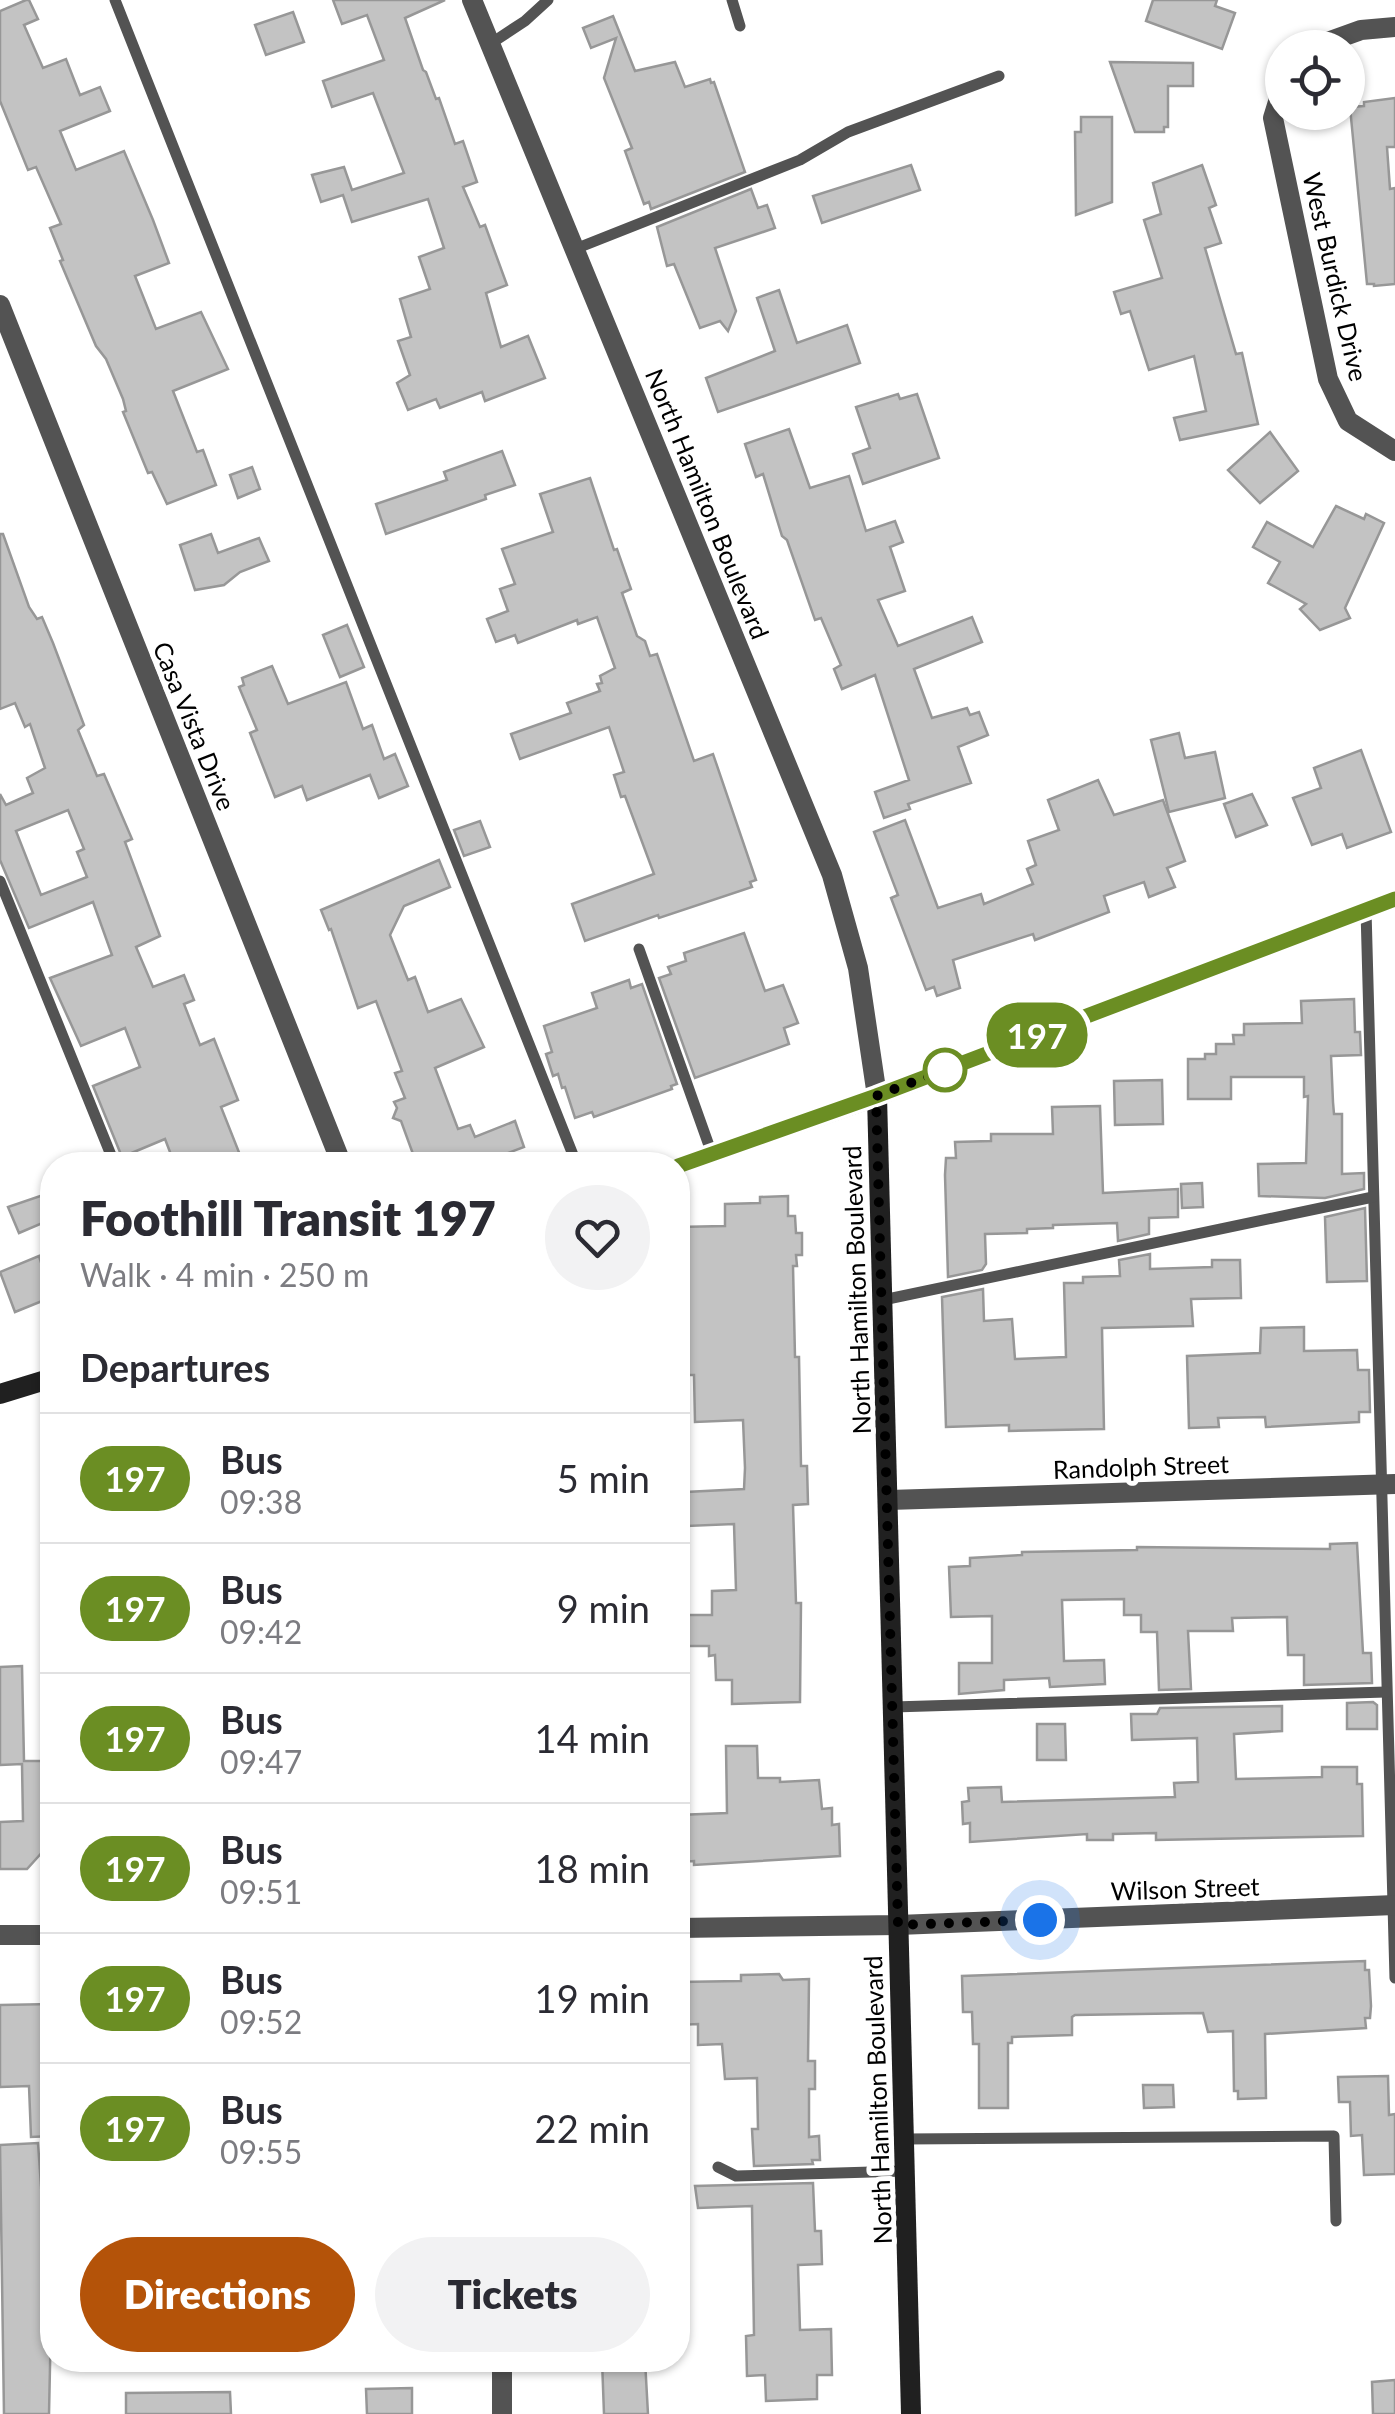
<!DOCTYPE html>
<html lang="en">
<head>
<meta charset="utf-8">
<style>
  body { margin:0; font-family:Lato,sans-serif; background:#f2f2f3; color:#2b2b33; height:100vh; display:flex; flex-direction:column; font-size:38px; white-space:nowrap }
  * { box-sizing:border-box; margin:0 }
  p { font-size:32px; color:#7c7c81 }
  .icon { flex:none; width:55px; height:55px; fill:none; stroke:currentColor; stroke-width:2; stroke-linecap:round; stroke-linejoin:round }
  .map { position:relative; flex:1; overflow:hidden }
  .drawer { position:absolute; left:40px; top:1152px; width:650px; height:1220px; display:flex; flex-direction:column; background:#fff; border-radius:40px; box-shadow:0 2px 8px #0004 }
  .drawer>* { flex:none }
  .badge { padding:0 20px; border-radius:32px; font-size:35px; line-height:65px }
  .controls { position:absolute; left:1265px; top:30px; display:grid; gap:20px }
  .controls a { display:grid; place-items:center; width:100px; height:100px; border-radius:50%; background:#fff; box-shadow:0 2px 8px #0004; font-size:50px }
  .you { position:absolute; width:50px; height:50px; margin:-25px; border:8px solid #fff; border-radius:50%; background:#1a73e8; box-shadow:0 0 0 15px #1a73e833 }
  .map>.badge { position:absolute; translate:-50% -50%; box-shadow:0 0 0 5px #fff }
  h2 { padding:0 40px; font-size:38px; line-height:90px }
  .round { display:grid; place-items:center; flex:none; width:105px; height:105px; border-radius:52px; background:#f2f2f3 }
  .summary { display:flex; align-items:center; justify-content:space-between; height:170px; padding:0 40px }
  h1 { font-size:48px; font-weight:800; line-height:75px }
  .primary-button { display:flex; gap:20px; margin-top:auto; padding:20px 40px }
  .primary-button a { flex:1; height:115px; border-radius:60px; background:#b45309; color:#fff; font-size:40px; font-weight:800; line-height:115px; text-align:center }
  .primary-button a+a { background:#f2f2f3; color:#2b2b33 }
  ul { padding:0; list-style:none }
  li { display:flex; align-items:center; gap:30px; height:130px; padding:0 40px; border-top:2px solid #e1e1e2 }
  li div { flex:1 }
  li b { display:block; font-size:38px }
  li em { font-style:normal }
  li .badge { min-width:110px; font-weight:700; text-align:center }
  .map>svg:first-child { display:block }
</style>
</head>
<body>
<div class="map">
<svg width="1395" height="2414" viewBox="0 0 1395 2414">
  <rect width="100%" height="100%" fill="#fff"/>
  <g fill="#c3c3c3" stroke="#979797" stroke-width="2.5" fill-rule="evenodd">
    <path d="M 26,0 L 29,0 L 38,19 L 24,25 L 43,68 L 66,59 L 80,95 L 100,87 L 110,111 L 60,131 L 76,170 L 124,151 L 153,220 L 169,263 L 135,276 L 156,329 L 201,312 L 228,369 L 173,391 L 197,452 L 203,450 L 216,485 L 167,504 L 152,472 L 148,473 L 123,412 L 126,411 L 123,399 L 106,359 L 96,346 L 60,261 L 63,260 L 50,228 L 61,224 L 36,167 L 28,170 L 0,101 L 0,11 Z"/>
    <path d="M 333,0 L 445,0 L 405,18 L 423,70 L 426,72 L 436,99 L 439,98 L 455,144 L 463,141 L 477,182 L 463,187 L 480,227 L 485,225 L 507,285 L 486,293 L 501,347 L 528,336 L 545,378 L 485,401 L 482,392 L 440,408 L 436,399 L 408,410 L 397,383 L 410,375 L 398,341 L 411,337 L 400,299 L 430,289 L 419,257 L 444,248 L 428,199 L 352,222 L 343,195 L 321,202 L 312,175 L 344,167 L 352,190 L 404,173 L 373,93 L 332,107 L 323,81 L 384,60 L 367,15 L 342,24 Z"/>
    <path d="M 1153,0 L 1217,0 L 1215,6 L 1235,13 L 1222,49 L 1146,21 Z"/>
    <path d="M 293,12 L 304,42 L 266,55 L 255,25 Z"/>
    <path d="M 613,16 L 635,71 L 675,62 L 685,87 L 710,79 L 711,83 L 714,82 L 745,172 L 651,209 L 649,202 L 644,204 L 625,151 L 632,148 L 604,78 L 616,38 L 591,48 L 583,28 Z"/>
    <path d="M 1110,62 L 1193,63 L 1193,86 L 1168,86 L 1168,127 L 1164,127 L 1164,132 L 1135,132 Z"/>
    <path d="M 1395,98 L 1395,147 L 1387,147 L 1390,189 L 1395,188 L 1395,284 L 1374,286 L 1374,284 L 1367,284 L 1350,107 L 1364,106 L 1364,102 Z"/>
    <path d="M 1081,117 L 1112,117 L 1112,202 L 1076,215 L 1075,132 L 1081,132 Z"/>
    <path d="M 911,165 L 920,190 L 822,223 L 813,196 Z"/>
    <path d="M 1202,165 L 1216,205 L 1209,208 L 1221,243 L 1205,248 L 1236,354 L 1242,353 L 1258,424 L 1180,440 L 1174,418 L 1206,411 L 1194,356 L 1149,370 L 1130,311 L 1121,314 L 1114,292 L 1162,278 L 1144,220 L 1161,214 L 1153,183 Z"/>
    <path d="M 751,189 L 758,208 L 767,205 L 775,228 L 715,248 L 736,311 L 728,331 L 720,321 L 700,328 L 674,264 L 667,266 L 657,227 Z"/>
    <path d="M 779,290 L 797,343 L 847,325 L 860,363 L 718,412 L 706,378 L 775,351 L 757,298 Z"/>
    <path d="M 898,394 L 900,399 L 917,394 L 939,458 L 863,484 L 853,454 L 870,448 L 856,407 Z"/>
    <path d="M 789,429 L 810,488 L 849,476 L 866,531 L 895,521 L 903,542 L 890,547 L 905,591 L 878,600 L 898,646 L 972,617 L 982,642 L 914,669 L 932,718 L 967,708 L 970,715 L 979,712 L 988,735 L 958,747 L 971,783 L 908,804 L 910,809 L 884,818 L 875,792 L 909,780 L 875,675 L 842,689 L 834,669 L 841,665 L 821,618 L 815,620 L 787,540 L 782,536 L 763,474 L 756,477 L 745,444 Z"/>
    <path d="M 1270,432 L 1298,471 L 1260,503 L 1228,470 Z"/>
    <path d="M 502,451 L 515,485 L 485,495 L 486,499 L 386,534 L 376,504 L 447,480 L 444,472 Z"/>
    <path d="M 252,467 L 260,489 L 238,498 L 230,475 Z"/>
    <path d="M 590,478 L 614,550 L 617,549 L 631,589 L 622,593 L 637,636 L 645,641 L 650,656 L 657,654 L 694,761 L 713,754 L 756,880 L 750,882 L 752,887 L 659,918 L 658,915 L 585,941 L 572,904 L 654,874 L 625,796 L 621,797 L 614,775 L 624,772 L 609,727 L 520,759 L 511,734 L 571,713 L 567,703 L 600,691 L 597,684 L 602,683 L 600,676 L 615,668 L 597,617 L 578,624 L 577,620 L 518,643 L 515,635 L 496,642 L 487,619 L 508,611 L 500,589 L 515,584 L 502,549 L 553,532 L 540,494 Z"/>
    <path d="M 1336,506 L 1364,519 L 1366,514 L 1384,523 L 1345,608 L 1350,618 L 1320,630 L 1300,609 L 1306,604 L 1268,583 L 1280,562 L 1253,547 L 1267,522 L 1313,547 Z"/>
    <path d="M 0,534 L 3,534 L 29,607 L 37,619 L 42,617 L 53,643 L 84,725 L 78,730 L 97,776 L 104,774 L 132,839 L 125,842 L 160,936 L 136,947 L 153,987 L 184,975 L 194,1000 L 184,1004 L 200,1045 L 214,1039 L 238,1100 L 221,1107 L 244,1165 L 175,1165 L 165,1139 L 122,1157 L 93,1086 L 140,1067 L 125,1028 L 81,1046 L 50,978 L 112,955 L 93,902 L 29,928 L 0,860 L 0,794 L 6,805 L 33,793 L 27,778 L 45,768 L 30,724 L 25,727 L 15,703 L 0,709 ZM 68,810 L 84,849 L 77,852 L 87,877 L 41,895 L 16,831 Z"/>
    <path d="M 211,534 L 218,553 L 259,538 L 269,561 L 240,572 L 224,585 L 195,590 L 180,545 Z"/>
    <path d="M 347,625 L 364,667 L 340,677 L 323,635 Z"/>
    <path d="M 272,666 L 288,704 L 346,682 L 363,729 L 372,725 L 384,759 L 395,754 L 408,786 L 379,798 L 370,775 L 307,800 L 302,786 L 275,797 L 250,733 L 257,730 L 239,687 L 244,685 L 242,678 Z"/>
    <path d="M 1179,733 L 1185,758 L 1215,752 L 1225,798 L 1169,812 L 1151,740 Z"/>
    <path d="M 1361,750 L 1391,832 L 1347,848 L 1342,834 L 1312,845 L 1293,798 L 1321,788 L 1314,768 Z"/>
    <path d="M 1098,780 L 1114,815 L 1163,800 L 1185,861 L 1167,868 L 1175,887 L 1149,897 L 1144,882 L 1104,896 L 1109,912 L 1035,940 L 1033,934 L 953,960 L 960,988 L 937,996 L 934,987 L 926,990 L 891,898 L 898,895 L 874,832 L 905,820 L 938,908 L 981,894 L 984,904 L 1033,884 L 1027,869 L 1036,865 L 1028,841 L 1059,830 L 1048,800 Z"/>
    <path d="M 1252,794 L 1267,825 L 1236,837 L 1224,804 Z"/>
    <path d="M 480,821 L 490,847 L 464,856 L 454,830 Z"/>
    <path d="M 439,860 L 450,887 L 404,906 L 390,935 L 408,980 L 415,977 L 428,1012 L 461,999 L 484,1047 L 435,1068 L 458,1129 L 470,1125 L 475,1137 L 515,1121 L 524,1147 L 476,1165 L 417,1165 L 401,1121 L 393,1118 L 397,1108 L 394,1102 L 405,1098 L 395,1073 L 402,1071 L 376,1001 L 358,1008 L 331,929 L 329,930 L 321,910 Z"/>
    <path d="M 744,933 L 765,991 L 783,985 L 798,1023 L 784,1028 L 789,1044 L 695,1078 L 659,978 L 671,974 L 668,967 L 686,961 L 684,953 Z"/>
    <path d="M 629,980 L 631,988 L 642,984 L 677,1084 L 671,1086 L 672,1089 L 594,1117 L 592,1112 L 575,1118 L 565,1087 L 562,1088 L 558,1074 L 553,1076 L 546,1054 L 552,1052 L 544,1026 L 597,1008 L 592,993 Z"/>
    <path d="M 1354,999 L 1355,1032 L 1360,1032 L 1361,1055 L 1331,1056 L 1333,1102 L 1334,1114 L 1342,1114 L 1342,1174 L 1364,1173 L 1364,1189 L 1325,1198 L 1259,1196 L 1258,1164 L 1306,1163 L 1308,1096 L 1304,1097 L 1304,1077 L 1231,1077 L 1231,1099 L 1188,1099 L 1188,1059 L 1205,1059 L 1205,1054 L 1216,1054 L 1216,1044 L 1234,1044 L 1233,1035 L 1244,1035 L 1244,1024 L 1302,1023 L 1301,1001 Z"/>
    <path d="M 1162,1080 L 1163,1124 L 1115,1125 L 1114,1081 Z"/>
    <path d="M 1100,1106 L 1103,1193 L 1178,1189 L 1178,1217 L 1149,1218 L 1149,1234 L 1118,1241 L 1117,1223 L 1053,1225 L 1053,1228 L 1027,1229 L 1027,1233 L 985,1234 L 986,1264 L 982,1270 L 948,1277 L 945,1175 L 946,1158 L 956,1158 L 955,1142 L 991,1141 L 991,1134 L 1053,1134 L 1052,1107 Z"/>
    <path d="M 1202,1183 L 1203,1207 L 1182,1208 L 1181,1184 Z"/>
    <path d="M 52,1192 L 52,1219 L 19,1233 L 8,1207 Z"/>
    <path d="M 788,1196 L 788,1216 L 795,1216 L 796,1233 L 802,1233 L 802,1255 L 796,1255 L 797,1266 L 793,1266 L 795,1357 L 799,1357 L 801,1466 L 807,1466 L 808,1504 L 793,1505 L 796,1603 L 801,1603 L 800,1702 L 732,1704 L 732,1680 L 716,1680 L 715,1655 L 709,1656 L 709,1646 L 678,1646 L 678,1615 L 712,1615 L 712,1591 L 736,1590 L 734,1524 L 687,1526 L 686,1492 L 744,1489 L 745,1468 L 743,1420 L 695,1422 L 694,1375 L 678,1375 L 678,1227 L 725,1226 L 725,1204 L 760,1203 L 760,1197 Z"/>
    <path d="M 1365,1208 L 1367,1281 L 1327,1282 L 1325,1217 Z"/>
    <path d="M 1150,1254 L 1150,1269 L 1212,1267 L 1212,1260 L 1240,1260 L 1241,1298 L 1191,1299 L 1193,1326 L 1102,1328 L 1104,1429 L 1009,1431 L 1009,1425 L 946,1427 L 942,1297 L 983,1289 L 984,1321 L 1012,1319 L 1015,1359 L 1066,1357 L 1064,1283 L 1083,1283 L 1083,1277 L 1120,1276 L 1119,1260 Z"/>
    <path d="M 39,1256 L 52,1297 L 15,1312 L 0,1272 Z"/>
    <path d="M 1304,1327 L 1304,1351 L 1357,1350 L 1358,1370 L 1369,1370 L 1370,1412 L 1359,1412 L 1359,1422 L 1266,1427 L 1265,1417 L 1218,1418 L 1219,1427 L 1189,1428 L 1187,1356 L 1260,1353 L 1261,1328 Z"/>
    <path d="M 1357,1543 L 1363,1653 L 1371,1653 L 1372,1683 L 1304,1685 L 1304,1655 L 1288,1655 L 1287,1617 L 1232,1618 L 1233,1631 L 1188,1631 L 1191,1689 L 1159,1690 L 1157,1632 L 1141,1632 L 1141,1615 L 1124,1615 L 1124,1599 L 1062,1600 L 1064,1661 L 1104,1660 L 1105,1684 L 1050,1687 L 1049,1678 L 1004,1680 L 1004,1690 L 959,1694 L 959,1663 L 992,1663 L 992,1616 L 951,1617 L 949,1567 L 970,1566 L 970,1558 L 1022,1555 L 1022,1552 L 1137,1550 L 1137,1547 L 1330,1549 L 1330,1544 Z"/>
    <path d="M 22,1666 L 24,1761 L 43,1761 L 45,1849 L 27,1869 L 0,1869 L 0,1822 L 23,1821 L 22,1764 L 0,1765 L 0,1667 Z"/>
    <path d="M 1373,1702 L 1377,1705 L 1377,1729 L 1347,1729 L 1347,1703 Z"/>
    <path d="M 1282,1706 L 1282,1731 L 1234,1734 L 1236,1779 L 1322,1777 L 1322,1767 L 1357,1767 L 1357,1784 L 1362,1784 L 1363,1836 L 1156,1840 L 1156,1833 L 1113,1834 L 1113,1840 L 1087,1840 L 1087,1834 L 970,1842 L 970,1823 L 963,1824 L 962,1802 L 969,1801 L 968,1788 L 1001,1787 L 1002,1802 L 1175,1797 L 1174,1783 L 1198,1782 L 1197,1738 L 1132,1740 L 1131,1714 L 1157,1714 L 1160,1708 Z"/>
    <path d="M 1037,1724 L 1065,1724 L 1066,1760 L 1037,1760 Z"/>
    <path d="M 726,1746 L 757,1746 L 758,1778 L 780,1778 L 780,1782 L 819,1780 L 822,1809 L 832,1808 L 832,1825 L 839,1824 L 840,1856 L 694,1865 L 694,1861 L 679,1862 L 678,1815 L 727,1813 Z"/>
    <path d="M 1365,1961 L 1365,1970 L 1369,1970 L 1371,2006 L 1370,2018 L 1365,2018 L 1366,2028 L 1265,2034 L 1266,2098 L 1238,2099 L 1238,2091 L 1234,2091 L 1233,2031 L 1208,2032 L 1203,2013 L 1075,2015 L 1072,2017 L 1072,2035 L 1012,2037 L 1012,2043 L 1008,2043 L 1008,2108 L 979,2108 L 979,2044 L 973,2044 L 972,2012 L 963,2012 L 962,1976 Z"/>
    <path d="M 779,1974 L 783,1980 L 809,1979 L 808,2061 L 815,2061 L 815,2089 L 809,2089 L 809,2137 L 819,2136 L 820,2160 L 812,2160 L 813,2164 L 754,2166 L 752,2129 L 758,2129 L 757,2078 L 725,2079 L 722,2044 L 698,2045 L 698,2024 L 678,2025 L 678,1982 L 741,1981 L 741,1975 Z"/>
    <path d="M 52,2004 L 52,2136 L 31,2137 L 29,2086 L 0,2087 L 0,2005 Z"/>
    <path d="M 1388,2076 L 1389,2115 L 1395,2114 L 1395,2174 L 1364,2175 L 1362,2135 L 1351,2136 L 1350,2102 L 1339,2102 L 1338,2077 Z"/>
    <path d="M 1143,2085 L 1173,2085 L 1174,2107 L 1144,2108 Z"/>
    <path d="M 38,2143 L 47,2272 L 52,2272 L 49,2414 L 4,2414 L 0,2145 Z"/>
    <path d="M 813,2183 L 815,2231 L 821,2231 L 822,2264 L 798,2265 L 800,2330 L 831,2329 L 832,2375 L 817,2375 L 817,2399 L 766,2401 L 765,2375 L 747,2376 L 746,2336 L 754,2335 L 752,2206 L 698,2208 L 695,2186 Z"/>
    <path d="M 602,2360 L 645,2360 L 648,2414 L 604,2414 Z"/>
    <path d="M 1395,2380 L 1395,2414 L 1373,2414 L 1372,2382 Z"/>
    <path d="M 412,2388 L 412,2414 L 367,2414 L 366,2389 Z"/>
    <path d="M 230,2392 L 231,2414 L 126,2414 L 126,2393 Z"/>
  </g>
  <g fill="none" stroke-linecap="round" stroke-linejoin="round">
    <g stroke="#535353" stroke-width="11">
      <path d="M 115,0 L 577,1165"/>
      <path d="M 732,0 L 740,26"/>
      <path d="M 490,44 L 525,21 L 548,0"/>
      <path d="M 575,249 L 800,160 L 848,132 L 999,76"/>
      <path d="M 0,881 L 115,1165"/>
      <path d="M 1366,910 L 1395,1978"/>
      <path d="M 639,949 L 712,1154"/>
      <path d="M 883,1300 L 1373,1197"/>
      <path d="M 893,1707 L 1386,1692"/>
      <path d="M 904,2139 L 1334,2136 L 1336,2221"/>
      <path d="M 718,2167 L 736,2176 L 905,2171"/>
    </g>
    <g stroke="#535353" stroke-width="20">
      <path d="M 472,0 L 832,875 L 858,968 L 877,1096"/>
      <path d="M 1311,48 L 1361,30 L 1395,27"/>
      <path d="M 1282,89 L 1273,118 L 1328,379 L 1348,421 L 1395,451"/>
      <path d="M 0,305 L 342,1165"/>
      <path d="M 889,1500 L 1395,1484"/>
      <path d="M 678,1928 L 898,1925 L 1395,1905"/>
      <path d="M 0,1935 L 52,1935"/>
      <path d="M 502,2360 L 502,2414"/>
    </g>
    <g stroke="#202020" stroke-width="20">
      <path d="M 877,1096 L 911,2414"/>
      <path d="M 678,1166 L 877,1096 L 1395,899"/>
      <path d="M 0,1394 L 52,1378"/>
    </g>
  </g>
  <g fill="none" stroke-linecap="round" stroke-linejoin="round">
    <g stroke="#fff" stroke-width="22">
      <path id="line" d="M 678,1166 L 876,1096 L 1395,899"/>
    </g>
    <use href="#line" stroke="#6b8e23" stroke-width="15"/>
    <path stroke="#000" stroke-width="10" stroke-dasharray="0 18" d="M 945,1070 L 876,1096 L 898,1925 L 1040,1920"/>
  </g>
  <circle fill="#fff" stroke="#6b8e23" stroke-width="5" cx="945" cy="1070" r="20"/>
  <g text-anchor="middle" stroke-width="10" stroke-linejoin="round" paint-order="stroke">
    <g font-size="25" fill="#000" stroke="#fff">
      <text transform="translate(1335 277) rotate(77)" y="9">West Burdick Drive</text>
      <text transform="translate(707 504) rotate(68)" y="9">North Hamilton Boulevard</text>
      <text transform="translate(194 726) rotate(68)" y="9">Casa Vista Drive</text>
      <text transform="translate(857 1290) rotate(-92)" y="9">North Hamilton Boulevard</text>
      <text transform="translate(1141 1467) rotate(-2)" y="9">Randolph Street</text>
      <text transform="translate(1185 1889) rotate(-2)" y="9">Wilson Street</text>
      <text transform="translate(878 2100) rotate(-92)" y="9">North Hamilton Boulevard</text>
    </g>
  </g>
</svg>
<div class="controls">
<a><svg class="icon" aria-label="locate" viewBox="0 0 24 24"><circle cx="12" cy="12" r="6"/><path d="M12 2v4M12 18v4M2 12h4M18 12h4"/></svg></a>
</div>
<div class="you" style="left:1040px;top:1920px"></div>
<b class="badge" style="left:1037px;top:1035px;background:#6b8e23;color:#fff">197</b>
<section class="drawer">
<div class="summary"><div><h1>Foothill Transit 197</h1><p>Walk · 4 min · 250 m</p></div><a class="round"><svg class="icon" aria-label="heart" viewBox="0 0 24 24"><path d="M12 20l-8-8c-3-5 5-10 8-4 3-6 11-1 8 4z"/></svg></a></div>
<h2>Departures</h2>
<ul>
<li><span class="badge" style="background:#6b8e23;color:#fff">197</span><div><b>Bus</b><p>09:38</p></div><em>5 min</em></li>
<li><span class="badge" style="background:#6b8e23;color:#fff">197</span><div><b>Bus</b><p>09:42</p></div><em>9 min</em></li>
<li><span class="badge" style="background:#6b8e23;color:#fff">197</span><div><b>Bus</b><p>09:47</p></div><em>14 min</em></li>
<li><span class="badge" style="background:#6b8e23;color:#fff">197</span><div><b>Bus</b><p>09:51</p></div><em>18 min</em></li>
<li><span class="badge" style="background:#6b8e23;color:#fff">197</span><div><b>Bus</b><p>09:52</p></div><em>19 min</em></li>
<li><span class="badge" style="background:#6b8e23;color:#fff">197</span><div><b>Bus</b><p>09:55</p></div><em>22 min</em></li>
</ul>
<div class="primary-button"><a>Directions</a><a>Tickets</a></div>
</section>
</div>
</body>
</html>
